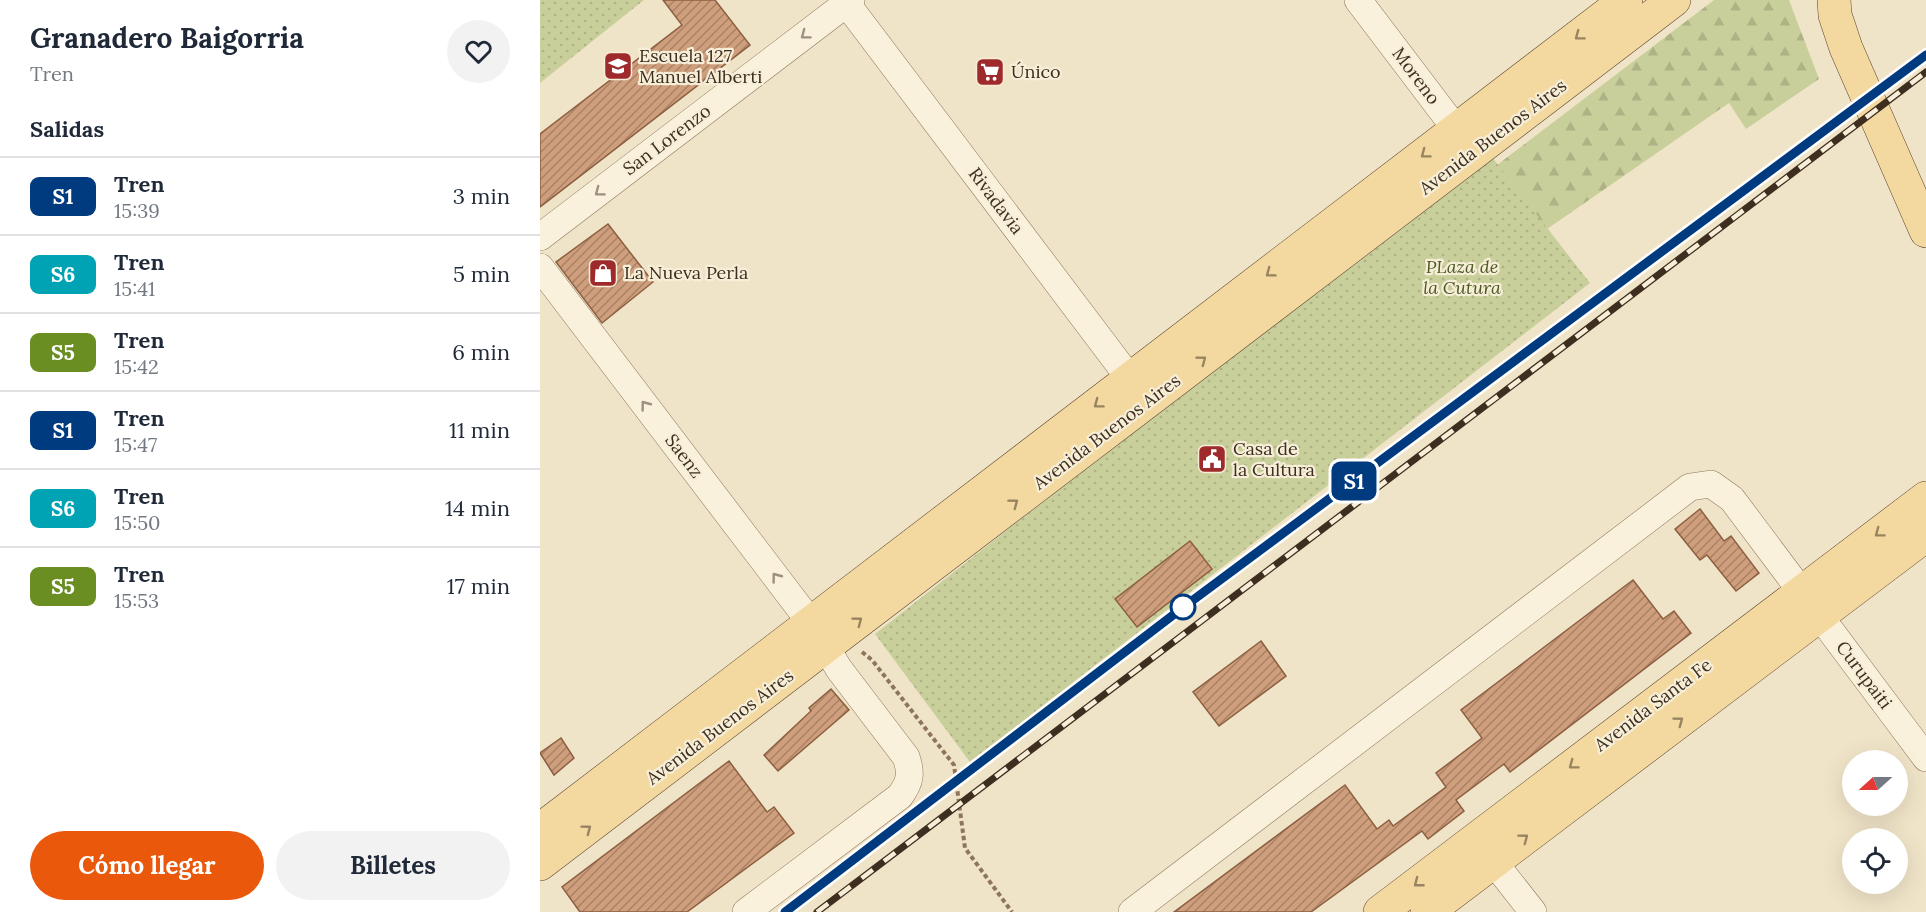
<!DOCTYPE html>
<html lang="es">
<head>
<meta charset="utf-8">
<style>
  body { margin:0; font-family:Lora,serif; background:#f2f2f3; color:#1f2937; height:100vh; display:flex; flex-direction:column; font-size:22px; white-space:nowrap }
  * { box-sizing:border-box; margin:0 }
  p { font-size:20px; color:#747a83 }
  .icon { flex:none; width:33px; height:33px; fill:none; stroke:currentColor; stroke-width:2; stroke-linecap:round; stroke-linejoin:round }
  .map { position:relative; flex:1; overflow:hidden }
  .side { display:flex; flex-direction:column; background:#fff; width:540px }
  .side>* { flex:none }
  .badge { padding:0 12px; border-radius:9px; font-size:21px; line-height:39px }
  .needle { width:39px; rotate:249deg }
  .buttons { position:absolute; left:1302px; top:750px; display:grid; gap:12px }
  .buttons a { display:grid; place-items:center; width:66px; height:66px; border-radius:50%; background:#fff; box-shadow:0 6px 24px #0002; font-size:30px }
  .map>.badge { position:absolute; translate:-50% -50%; box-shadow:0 0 0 3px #fff }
  h2 { padding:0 30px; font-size:22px; line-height:54px }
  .round { display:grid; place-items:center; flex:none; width:63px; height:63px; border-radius:32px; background:#f2f2f3 }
  .headline { display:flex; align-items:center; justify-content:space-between; height:102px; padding:0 30px }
  h1 { font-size:28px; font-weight:800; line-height:45px }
  .button { display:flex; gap:12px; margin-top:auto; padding:12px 30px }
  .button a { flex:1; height:69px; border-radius:36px; background:#ea580c; color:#fff; font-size:24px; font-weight:800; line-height:69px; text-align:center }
  .button a+a { background:#f2f2f3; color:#1f2937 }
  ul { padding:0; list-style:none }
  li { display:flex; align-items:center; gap:18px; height:78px; padding:0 30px; border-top:2px solid #e0e1e3 }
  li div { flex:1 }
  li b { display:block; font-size:22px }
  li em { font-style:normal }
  li .badge { min-width:66px; font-weight:700; text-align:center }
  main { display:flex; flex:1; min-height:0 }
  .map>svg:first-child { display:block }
</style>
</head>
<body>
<main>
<section class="side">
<div class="headline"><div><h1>Granadero Baigorria</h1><p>Tren</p></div><a class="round"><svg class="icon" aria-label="heart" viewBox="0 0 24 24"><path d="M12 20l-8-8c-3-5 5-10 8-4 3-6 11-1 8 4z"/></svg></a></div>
<h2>Salidas</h2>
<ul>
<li><span class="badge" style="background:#003b80;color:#fff">S1</span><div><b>Tren</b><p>15:39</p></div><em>3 min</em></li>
<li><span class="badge" style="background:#00a3b4;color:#fff">S6</span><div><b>Tren</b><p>15:41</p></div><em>5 min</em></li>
<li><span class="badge" style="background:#6b8e23;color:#fff">S5</span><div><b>Tren</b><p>15:42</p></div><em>6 min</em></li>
<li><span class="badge" style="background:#003b80;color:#fff">S1</span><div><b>Tren</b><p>15:47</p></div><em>11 min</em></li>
<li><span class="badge" style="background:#00a3b4;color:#fff">S6</span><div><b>Tren</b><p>15:50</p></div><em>14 min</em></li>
<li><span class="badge" style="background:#6b8e23;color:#fff">S5</span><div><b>Tren</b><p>15:53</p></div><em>17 min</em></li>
</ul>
<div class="button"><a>Cómo llegar</a><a>Billetes</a></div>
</section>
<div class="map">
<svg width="1386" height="912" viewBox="0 0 1386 912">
  <defs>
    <pattern id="forest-firs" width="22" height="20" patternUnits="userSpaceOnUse" patternTransform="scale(1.5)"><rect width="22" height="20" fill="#c9cf9b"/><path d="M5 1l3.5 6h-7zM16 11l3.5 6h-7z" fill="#aeb285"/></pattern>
    <pattern id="park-dots" width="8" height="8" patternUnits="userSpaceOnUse" patternTransform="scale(1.5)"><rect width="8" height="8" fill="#c9cf9b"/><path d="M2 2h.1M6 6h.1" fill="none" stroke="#aeb285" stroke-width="1.8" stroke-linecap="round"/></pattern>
    <pattern id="building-hatch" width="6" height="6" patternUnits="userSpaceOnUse" patternTransform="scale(1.5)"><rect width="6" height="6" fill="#cf9f7d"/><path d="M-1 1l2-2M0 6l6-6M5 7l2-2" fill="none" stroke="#a98266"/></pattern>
  </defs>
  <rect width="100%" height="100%" fill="#f0e4c8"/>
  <path fill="url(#forest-firs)" d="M 1174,0 L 1249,0 L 1279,79 L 1206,129 L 1189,103 L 925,286 L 632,412 Z"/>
  <g fill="url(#park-dots)">
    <path d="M 0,0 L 104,0 L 0,83 Z"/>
    <path d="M 948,152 L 1050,283 L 430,762 L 335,634 Z"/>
  </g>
  <g fill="url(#building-hatch)" stroke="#8d5f41" stroke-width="1.5">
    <path d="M 123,0 L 175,0 L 210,45 L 0,207 L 0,134 L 142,25 Z"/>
    <path d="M 68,224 L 113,282 L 62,323 L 16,262 Z"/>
    <path d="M 1160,509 L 1184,541 L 1191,536 L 1219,573 L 1196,591 L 1167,555 L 1160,560 L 1135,529 Z"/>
    <path d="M 650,541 L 672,569 L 597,627 L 575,599 Z"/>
    <path d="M 1093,580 L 1123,619 L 1134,611 L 1151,633 L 970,772 L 964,764 L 916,800 L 924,811 L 888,839 L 882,831 L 771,912 L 634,912 L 805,785 L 837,829 L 849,820 L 853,826 L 906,787 L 896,773 L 942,738 L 921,710 Z"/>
    <path d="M 721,641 L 746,676 L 679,726 L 653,692 Z"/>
    <path d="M 291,689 L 309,710 L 238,771 L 224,755 L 271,711 L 269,708 Z"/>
    <path d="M 21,738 L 34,758 L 14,775 L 0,753 Z"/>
    <path d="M 189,761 L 227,812 L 234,807 L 254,833 L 147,912 L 40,912 L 22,887 Z"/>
  </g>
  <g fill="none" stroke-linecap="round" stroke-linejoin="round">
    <g stroke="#8d765c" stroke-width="28">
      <g id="minor">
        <path d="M 304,0 L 603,396"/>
        <path d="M 818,0 L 928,145"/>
        <path d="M 0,237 L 311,0"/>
        <path d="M 0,267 L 271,623 L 299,669 L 366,757 C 372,774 370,782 360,796 L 206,912"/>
        <path d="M 942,847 L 993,912"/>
        <path d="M 592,912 L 1150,487 L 1171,484 L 1192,499 L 1386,758"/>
      </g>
    </g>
    <g stroke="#5b4430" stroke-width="34">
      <g id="major">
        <path d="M 1294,0 L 1295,15 L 1306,48 L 1386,231"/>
        <path d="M 0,830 L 1086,0"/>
        <path d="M 0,864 L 1134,0"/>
        <path d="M 840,912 L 1386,498"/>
        <path d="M 887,912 L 1386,535"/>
      </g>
    </g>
    <path stroke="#8d765c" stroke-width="4" stroke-dasharray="4.5 3" stroke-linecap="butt" d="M 322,652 L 332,660 L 414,765 L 425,848 L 472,912"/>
    <use href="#minor" stroke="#faf1dc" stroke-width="27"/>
    <use href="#major" stroke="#f3d9a0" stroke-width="33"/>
    <g stroke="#3d2e20" stroke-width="7">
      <g id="rail">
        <path d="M 246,912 L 641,609 L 1386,55"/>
        <path d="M 277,912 L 1386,72"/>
      </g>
    </g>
    <use href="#rail" stroke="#f7eed8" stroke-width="4.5" stroke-dasharray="14" stroke-linecap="butt"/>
  </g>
  <defs><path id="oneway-chevron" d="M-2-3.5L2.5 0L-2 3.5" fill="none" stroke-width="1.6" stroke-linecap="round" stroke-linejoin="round" transform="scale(1.5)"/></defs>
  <g stroke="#9c907e">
    <use href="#oneway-chevron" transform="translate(265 35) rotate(143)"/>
    <use href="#oneway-chevron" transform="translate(59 192) rotate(143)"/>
    <use href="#oneway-chevron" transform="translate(105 405) rotate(-127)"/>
    <use href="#oneway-chevron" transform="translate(236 577) rotate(-127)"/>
  </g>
  <g stroke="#988460">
    <use href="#oneway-chevron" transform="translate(1039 36) rotate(143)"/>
    <use href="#oneway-chevron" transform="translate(885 154) rotate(143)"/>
    <use href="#oneway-chevron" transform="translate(730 273) rotate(143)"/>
    <use href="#oneway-chevron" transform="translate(662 360) rotate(-37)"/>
    <use href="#oneway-chevron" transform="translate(558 404) rotate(143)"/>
    <use href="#oneway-chevron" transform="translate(474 503) rotate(-37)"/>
    <use href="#oneway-chevron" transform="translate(1339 533) rotate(143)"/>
    <use href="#oneway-chevron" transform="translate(318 621) rotate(-37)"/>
    <use href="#oneway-chevron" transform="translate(1139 721) rotate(-37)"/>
    <use href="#oneway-chevron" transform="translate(1033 765) rotate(143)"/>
    <use href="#oneway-chevron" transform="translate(47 829) rotate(-37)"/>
    <use href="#oneway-chevron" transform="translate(984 838) rotate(-37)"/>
    <use href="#oneway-chevron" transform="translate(878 883) rotate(142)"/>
  </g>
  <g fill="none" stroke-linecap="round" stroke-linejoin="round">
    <g stroke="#fff" stroke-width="14">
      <path id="line" d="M 245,912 L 641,609 L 1386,55"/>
    </g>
    <use href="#line" stroke="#003b80" stroke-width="9"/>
  </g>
  <defs>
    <g id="school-square" transform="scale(1.5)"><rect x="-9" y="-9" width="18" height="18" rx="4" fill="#9e2a2b" stroke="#f7eed8"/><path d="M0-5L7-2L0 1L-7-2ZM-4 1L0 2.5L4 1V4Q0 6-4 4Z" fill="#fff"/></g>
    <g id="supermarket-square" transform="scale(1.5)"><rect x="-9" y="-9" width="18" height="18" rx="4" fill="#9e2a2b" stroke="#f7eed8"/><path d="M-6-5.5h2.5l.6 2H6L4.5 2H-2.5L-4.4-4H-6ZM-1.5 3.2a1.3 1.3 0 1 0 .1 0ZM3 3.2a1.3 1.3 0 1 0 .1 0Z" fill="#fff"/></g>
    <g id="shop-square" transform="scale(1.5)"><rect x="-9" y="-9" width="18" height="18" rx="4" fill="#9e2a2b" stroke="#f7eed8"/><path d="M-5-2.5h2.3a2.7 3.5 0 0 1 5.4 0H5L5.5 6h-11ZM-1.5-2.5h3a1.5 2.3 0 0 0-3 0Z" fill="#fff"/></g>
    <g id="civic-square" transform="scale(1.5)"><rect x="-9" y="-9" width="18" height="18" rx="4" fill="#9e2a2b" stroke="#f7eed8"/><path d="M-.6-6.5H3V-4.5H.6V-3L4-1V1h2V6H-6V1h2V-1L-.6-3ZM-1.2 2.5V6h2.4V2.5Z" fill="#fff"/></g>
  </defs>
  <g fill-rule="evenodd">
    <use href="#school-square" x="78" y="66"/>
    <use href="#supermarket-square" x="450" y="72"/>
    <use href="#shop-square" x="63" y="273"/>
    <use href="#civic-square" x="672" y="459"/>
  </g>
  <circle fill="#fff" stroke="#003b80" stroke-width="3" cx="643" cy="607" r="12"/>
  <g text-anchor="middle" stroke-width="4.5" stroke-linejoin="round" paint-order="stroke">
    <g font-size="18" fill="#3d2e20" stroke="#f7eed8" text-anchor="start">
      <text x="99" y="62">Escuela 127<tspan x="99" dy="21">Manuel Alberti</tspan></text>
      <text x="471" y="78">Único</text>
      <text x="84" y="279">La Nueva Perla</text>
      <text x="693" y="455">Casa de<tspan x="693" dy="21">la Cultura</tspan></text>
    </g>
    <g font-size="18" fill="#3d2e20" stroke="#f7eed8">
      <text transform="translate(876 76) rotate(53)" y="6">Moreno</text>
      <text transform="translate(953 137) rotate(-37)" y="6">Avenida Buenos Aires</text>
      <text transform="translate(127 140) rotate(-37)" y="6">San Lorenzo</text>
      <text transform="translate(456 201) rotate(53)" y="6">Rivadavia</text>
      <text transform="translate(567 432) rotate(-37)" y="6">Avenida Buenos Aires</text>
      <text transform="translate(144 456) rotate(53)" y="6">Saenz</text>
      <text transform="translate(1324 675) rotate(53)" y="6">Curupaiti</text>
      <text transform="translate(1113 705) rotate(-37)" y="6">Avenida Santa Fe</text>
      <text transform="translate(180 727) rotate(-37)" y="6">Avenida Buenos Aires</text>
    </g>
    <g font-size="18" font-style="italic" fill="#4d5a26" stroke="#f7eed8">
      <text x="922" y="273">PLaza de<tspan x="922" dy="21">la Cutura</tspan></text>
    </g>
  </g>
</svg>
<div class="buttons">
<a><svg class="needle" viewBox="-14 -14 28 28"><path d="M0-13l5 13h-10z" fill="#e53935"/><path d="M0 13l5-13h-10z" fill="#747a83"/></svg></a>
<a><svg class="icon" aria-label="locate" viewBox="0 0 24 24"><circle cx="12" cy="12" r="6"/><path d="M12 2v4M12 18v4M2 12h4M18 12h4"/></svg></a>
</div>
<b class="badge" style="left:814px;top:481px;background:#003b80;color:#fff">S1</b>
</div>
</main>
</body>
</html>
